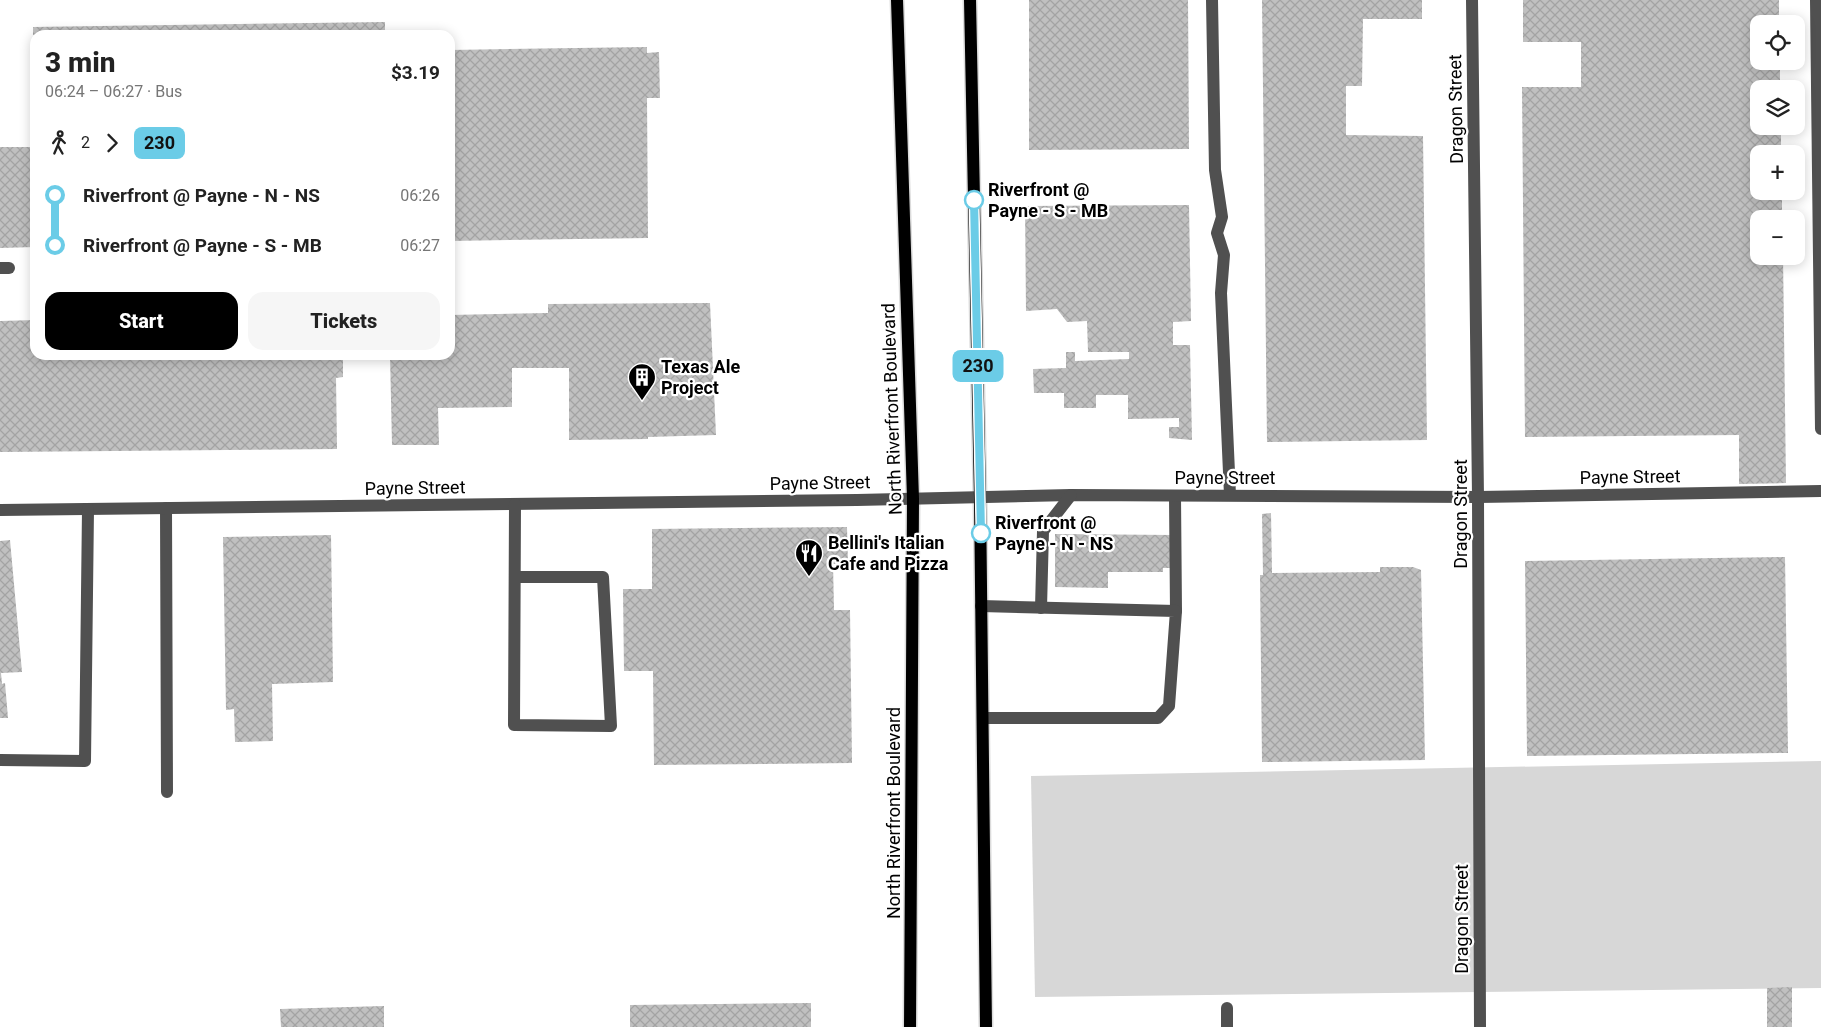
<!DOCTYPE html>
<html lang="en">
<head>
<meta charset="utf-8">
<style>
  body { margin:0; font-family:Roboto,sans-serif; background:#f6f6f6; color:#222; height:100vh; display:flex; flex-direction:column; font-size:19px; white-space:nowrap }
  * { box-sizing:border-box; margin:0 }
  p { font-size:16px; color:#767676 }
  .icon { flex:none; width:28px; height:28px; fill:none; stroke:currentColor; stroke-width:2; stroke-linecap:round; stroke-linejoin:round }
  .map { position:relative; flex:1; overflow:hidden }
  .side { position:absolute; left:30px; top:30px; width:425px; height:330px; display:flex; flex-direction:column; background:#fff; border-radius:15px; box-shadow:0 2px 12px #0003 }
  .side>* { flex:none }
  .badge { padding:0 10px; border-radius:8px; font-size:18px; line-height:32px }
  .controls { position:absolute; left:1750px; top:15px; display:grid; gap:10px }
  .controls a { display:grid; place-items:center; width:55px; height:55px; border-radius:10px; background:#fff; box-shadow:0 2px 12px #0003; font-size:25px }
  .map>.badge { position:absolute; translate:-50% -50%; box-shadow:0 0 0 2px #fff }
  .legs { display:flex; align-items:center; gap:8px; height:55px; padding:0 15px; font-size:16px }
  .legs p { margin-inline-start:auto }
  .overview { display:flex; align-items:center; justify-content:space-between; height:85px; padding:0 15px }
  h1 { font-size:28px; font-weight:800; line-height:38px }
  .cta { display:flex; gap:10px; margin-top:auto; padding:10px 15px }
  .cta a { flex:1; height:58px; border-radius:15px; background:#000; color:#fff; font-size:20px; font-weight:800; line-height:58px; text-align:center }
  .cta a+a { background:#f6f6f6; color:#222 }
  ul { padding:0 15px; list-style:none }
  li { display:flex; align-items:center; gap:18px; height:50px; font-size:19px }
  li i { display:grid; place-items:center; width:8px; height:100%; margin:0 6px; background:currentColor }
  li i::after { content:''; width:12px; height:12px; margin:-6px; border:4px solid; border-radius:50%; background:#fff }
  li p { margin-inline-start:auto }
  li:first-child i { background:linear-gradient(#0000 50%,currentColor 0) }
  li:last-child i { background:linear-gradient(currentColor 50%,#0000 0) }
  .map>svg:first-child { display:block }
</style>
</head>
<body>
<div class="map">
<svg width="1821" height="1027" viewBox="0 0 1821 1027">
  <defs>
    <pattern id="building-cross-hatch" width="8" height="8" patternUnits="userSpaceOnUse" patternTransform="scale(1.25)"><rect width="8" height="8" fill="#c0c0c0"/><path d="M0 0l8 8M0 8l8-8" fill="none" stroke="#a3a3a3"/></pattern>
  </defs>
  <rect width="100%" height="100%" fill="#fff"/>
  <path fill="#d7d7d7" d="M 1821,761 L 1821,988 L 1035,997 L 1031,776 Z"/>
  <g fill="url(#building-cross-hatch)">
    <path d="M 1029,0 L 1188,0 L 1189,149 L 1029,150 Z"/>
    <path d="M 1262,0 L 1422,0 L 1422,19 L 1363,19 L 1362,86 L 1346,86 L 1346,135 L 1423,136 L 1427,440 L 1267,442 Z"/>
    <path d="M 1523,0 L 1779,0 L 1779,24 L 1759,24 L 1759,61 L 1780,61 L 1780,89 L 1759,89 L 1759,126 L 1781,126 L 1781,154 L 1759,154 L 1759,191 L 1782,191 L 1782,219 L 1759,219 L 1759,256 L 1783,256 L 1786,483 L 1739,484 L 1739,435 L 1525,437 L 1522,87 L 1581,87 L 1581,42 L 1523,42 Z"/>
    <path d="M 385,22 L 385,35 L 33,35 L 33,27 Z"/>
    <path d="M 647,47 L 647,53 L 659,52 L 660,98 L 647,98 L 648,238 L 450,241 L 450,50 Z"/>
    <path d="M 0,147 L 35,147 L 35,247 L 0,248 Z"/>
    <path d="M 1189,205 L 1191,321 L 1173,322 L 1173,345 L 1190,345 L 1192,440 L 1169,438 L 1169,427 L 1179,427 L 1179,418 L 1128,419 L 1128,395 L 1096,395 L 1096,408 L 1064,408 L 1064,393 L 1034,393 L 1033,369 L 1066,368 L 1066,352 L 1075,352 L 1075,361 L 1129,359 L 1129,352 L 1088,352 L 1087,321 L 1067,322 L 1057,309 L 1026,311 L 1025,206 Z"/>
    <path d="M 710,303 L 716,435 L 648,437 L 648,439 L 569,440 L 569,368 L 512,368 L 512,407 L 438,408 L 439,445 L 392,445 L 390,355 L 450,355 L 450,315 L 548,313 L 548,304 Z"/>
    <path d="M 35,320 L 35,355 L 343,355 L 343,377 L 336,378 L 337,449 L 0,452 L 0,321 Z"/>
    <path d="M 1271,513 L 1272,573 L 1380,572 L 1380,567 L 1413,567 L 1421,570 L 1425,760 L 1262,762 L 1260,575 L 1263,575 L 1262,514 Z"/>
    <path d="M 847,527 L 848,564 L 833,564 L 834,610 L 850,610 L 852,763 L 654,765 L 653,671 L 624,671 L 623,589 L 652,589 L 652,529 Z"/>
    <path d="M 1055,534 L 1173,535 L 1172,568 L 1163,568 L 1163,572 L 1108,572 L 1108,588 L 1055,587 Z"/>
    <path d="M 331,535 L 333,682 L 272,684 L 273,741 L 235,742 L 234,709 L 226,710 L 223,537 Z"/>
    <path d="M 10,540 L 22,672 L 1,673 L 2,684 L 5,683 L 8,718 L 0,718 L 0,541 Z"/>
    <path d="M 1785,557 L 1788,753 L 1527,756 L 1525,561 Z"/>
    <path d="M 1792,987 L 1792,1027 L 1767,1027 L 1767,988 Z"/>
    <path d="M 811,1003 L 811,1027 L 630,1027 L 630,1005 Z"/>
    <path d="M 384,1006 L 384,1027 L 281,1027 L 280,1009 Z"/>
  </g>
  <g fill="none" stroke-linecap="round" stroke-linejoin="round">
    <g stroke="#dbdbdb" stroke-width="15">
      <g id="major">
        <path d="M 897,0 L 913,499 L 910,1027"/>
        <path d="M 970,0 L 980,498 L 986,1027"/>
      </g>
    </g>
    <g stroke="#505050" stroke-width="12">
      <path d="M 1212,0 L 1215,170 L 1222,217 L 1217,233 L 1224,255 L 1221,293 L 1230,495"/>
      <path d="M 1472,0 L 1478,497 L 1480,1027"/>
      <path d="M 1816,0 L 1821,429"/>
      <path d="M 0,268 L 9,268"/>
      <path d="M 1175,496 L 1176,611"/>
      <path d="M 166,508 L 167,792"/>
      <path d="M 0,510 L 857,500 L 1071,495 L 1478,497 L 1821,491"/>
      <path d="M 515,577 L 603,577 L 611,726 L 514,725 L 515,504"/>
      <path d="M 981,606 L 1176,611 L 1169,706 L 1158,718 L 983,718"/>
      <path d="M 1041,608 L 1043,531 L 1071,495"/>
      <path d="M 0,760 L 85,761 L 88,509"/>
      <path d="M 1227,1008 L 1227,1027"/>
    </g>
    <use href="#major" stroke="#000" stroke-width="12"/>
  </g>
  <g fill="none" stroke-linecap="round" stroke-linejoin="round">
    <g stroke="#fff" stroke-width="11">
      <path id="line-1" d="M 974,200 L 981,533"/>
    </g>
    <use href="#line-1" stroke="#6bcce7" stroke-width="8"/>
  </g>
  <defs>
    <g id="building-pin" transform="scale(1.4375)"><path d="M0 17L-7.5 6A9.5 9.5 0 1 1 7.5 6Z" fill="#000" stroke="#fff"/><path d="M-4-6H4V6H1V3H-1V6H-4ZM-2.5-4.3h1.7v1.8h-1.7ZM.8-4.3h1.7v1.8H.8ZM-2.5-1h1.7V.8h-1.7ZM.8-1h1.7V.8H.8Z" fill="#fff"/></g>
    <g id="restaurant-pin" transform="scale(1.4375)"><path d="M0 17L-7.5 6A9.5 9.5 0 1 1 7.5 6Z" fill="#000" stroke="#fff"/><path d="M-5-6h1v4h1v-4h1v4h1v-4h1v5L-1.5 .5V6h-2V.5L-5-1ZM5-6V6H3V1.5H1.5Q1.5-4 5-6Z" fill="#fff"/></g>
  </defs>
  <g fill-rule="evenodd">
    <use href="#building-pin" x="642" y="377"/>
    <use href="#restaurant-pin" x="809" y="553"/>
  </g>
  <g fill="#fff" stroke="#6bcce7" stroke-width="2.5">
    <circle cx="974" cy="200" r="9"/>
    <circle cx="981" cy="533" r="9"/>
  </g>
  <g text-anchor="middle" stroke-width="4.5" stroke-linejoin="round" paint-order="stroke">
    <g font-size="18" fill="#000" stroke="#fff">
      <text transform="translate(1456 109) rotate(-91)" y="6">Dragon Street</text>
      <text transform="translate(892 409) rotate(-92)" y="6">North Riverfront Boulevard</text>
      <text transform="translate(1630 477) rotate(-1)" y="6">Payne Street</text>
      <text x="1225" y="484">Payne Street</text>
      <text transform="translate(820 483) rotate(-1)" y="6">Payne Street</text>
      <text transform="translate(415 488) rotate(-1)" y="6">Payne Street</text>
      <text transform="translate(1461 514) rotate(-90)" y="6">Dragon Street</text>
      <text transform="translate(894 813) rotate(-90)" y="6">North Riverfront Boulevard</text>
      <text transform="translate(1462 919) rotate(-90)" y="6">Dragon Street</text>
    </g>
    <g font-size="18" font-weight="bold" fill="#000" stroke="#fff" text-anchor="start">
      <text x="988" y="196">Riverfront @<tspan x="988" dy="21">Payne - S - MB</tspan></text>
      <text x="995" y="529">Riverfront @<tspan x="995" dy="21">Payne - N - NS</tspan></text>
    </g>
    <g font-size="18" font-weight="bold" fill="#000" stroke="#fff" text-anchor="start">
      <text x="661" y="373">Texas Ale<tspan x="661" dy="21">Project</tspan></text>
      <text x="828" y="549">Bellini's Italian<tspan x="828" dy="21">Cafe and Pizza</tspan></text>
    </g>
  </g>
</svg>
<div class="controls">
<a><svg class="icon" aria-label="locate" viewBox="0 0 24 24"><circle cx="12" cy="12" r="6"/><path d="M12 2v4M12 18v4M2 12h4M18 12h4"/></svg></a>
<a><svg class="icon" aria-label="layers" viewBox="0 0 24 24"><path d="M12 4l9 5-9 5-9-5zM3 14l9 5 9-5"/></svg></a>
<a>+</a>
<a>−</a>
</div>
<b class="badge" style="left:978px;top:366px;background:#6bcce7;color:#111">230</b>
<section class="side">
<div class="overview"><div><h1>3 min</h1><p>06:24 – 06:27 · Bus</p></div><b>$3.19</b></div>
<div class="legs"><svg class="icon" aria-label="walk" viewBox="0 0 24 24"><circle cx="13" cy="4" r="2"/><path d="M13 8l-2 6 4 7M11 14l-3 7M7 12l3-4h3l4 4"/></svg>2<svg class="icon" aria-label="forward" viewBox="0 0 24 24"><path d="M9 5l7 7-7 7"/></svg><b class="badge" style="background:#6bcce7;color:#111">230</b></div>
<ul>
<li><i style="color:#6bcce7"></i><b>Riverfront @ Payne - N - NS</b><p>06:26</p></li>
<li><i style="color:#6bcce7"></i><b>Riverfront @ Payne - S - MB</b><p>06:27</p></li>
</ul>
<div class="cta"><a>Start</a><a>Tickets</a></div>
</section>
</div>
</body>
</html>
